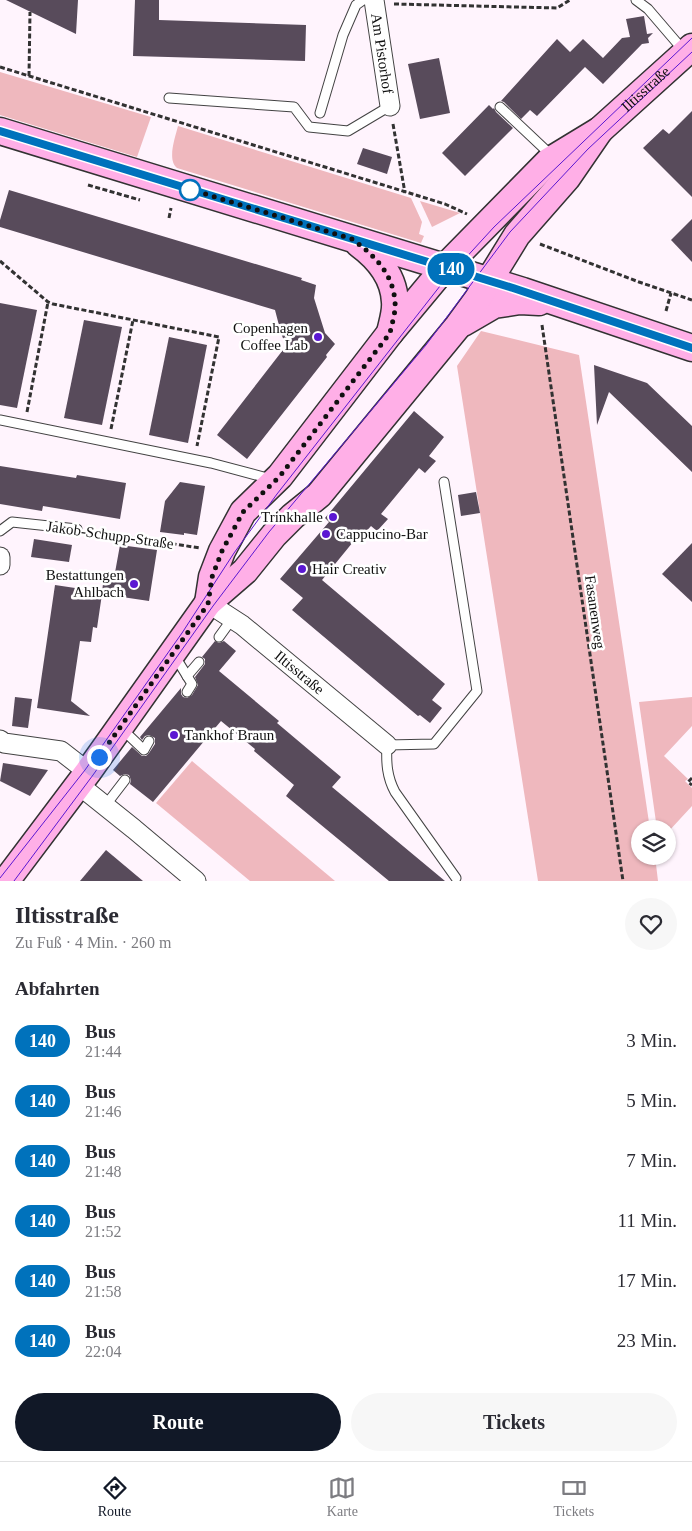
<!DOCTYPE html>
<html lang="de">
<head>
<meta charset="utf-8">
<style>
  body { margin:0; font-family:"Times New Roman",serif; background:#f7f7f7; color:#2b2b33; height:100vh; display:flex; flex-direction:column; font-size:19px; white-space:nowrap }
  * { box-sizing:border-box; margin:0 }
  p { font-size:16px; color:#7c7c81 }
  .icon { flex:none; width:28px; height:28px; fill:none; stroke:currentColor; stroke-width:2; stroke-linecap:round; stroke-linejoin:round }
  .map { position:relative; height:881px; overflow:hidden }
  .side { display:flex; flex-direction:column; background:#fff; flex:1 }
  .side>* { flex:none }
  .badge { padding:0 10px; border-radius:16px; font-size:18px; line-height:32px }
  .buttons { position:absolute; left:631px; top:820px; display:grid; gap:10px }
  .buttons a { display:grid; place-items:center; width:45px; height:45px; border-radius:50%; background:#fff; box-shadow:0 1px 4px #0004; font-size:25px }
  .you { position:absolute; width:25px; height:25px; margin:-12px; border:4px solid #fff; border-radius:50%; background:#1a73e8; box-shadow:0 0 0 8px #1a73e833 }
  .map>.badge { position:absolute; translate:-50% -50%; box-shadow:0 0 0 2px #fff }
  h2 { padding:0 15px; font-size:19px; line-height:45px }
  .round { display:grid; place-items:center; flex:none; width:52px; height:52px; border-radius:26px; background:#f7f7f7 }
  .headline { display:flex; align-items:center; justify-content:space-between; height:85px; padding:0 15px }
  h1 { font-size:24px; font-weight:600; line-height:38px }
  .button { display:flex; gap:10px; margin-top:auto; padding:10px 15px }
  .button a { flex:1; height:58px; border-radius:30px; background:#111827; color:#fff; font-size:20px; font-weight:600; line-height:58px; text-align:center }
  .button a+a { background:#f7f7f7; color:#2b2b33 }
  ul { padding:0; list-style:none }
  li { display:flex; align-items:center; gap:15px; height:60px; padding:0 15px }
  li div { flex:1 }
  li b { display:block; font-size:19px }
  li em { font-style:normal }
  li .badge { min-width:55px; font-weight:700; text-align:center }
  .tab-bar { display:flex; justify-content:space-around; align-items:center; height:70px; border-top:1px solid #e1e1e2; background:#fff; font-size:14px; color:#7c7c81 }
  .tab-bar a { display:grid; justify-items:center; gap:2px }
  .tab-bar .selected { color:#111827 }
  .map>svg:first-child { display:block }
</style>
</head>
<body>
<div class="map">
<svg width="692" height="881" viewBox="0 0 692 881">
  <rect width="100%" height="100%" fill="#fff4fd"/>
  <g fill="#efb8be">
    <path d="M 0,72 L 151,117 L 137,157 L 0,115 Z"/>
    <path d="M 178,126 L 411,198 L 422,222 L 419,234 L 424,236 L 421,243 L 177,168 C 167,160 175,138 178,126 Z"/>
    <path d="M 420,201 L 460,213 L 432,227 Z"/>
    <path d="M 481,331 L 579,355 L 650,829 L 640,829 L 640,856 L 655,856 L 658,881 L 538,881 L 457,366 Z"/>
    <path d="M 692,697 L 692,726 L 664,756 L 688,779 L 685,781 L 692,788 L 692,806 L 668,832 L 668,829 L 657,829 L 639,702 Z"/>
    <path d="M 192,761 L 335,881 L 250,881 L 156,803 Z"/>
  </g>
  <g fill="#584b5b">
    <path d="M 6,0 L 78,0 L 76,34 L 37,15 Z"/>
    <path d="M 135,0 L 159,0 L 159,20 L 306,25 L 305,61 L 133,56 Z"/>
    <path d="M 644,16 L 647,34 L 653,33 L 648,38 L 649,43 L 642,44 L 603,84 L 585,67 L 537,116 L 530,110 L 521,119 L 504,102 L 501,101 L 557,39 L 570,52 L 583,39 L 603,58 L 622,38 L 630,37 L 626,19 Z"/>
    <path d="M 439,58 L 450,113 L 420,119 L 408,64 Z"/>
    <path d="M 489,105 L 493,109 L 494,108 L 496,112 L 513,128 L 465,176 L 442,153 Z"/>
    <path d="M 692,111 L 692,197 L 643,148 L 663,129 L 669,134 Z"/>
    <path d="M 363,148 L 392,157 L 387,174 L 357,164 Z"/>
    <path d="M 9,190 L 302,278 L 301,280 L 316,285 L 314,298 L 325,333 L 335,344 L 326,355 L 327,357 L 247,459 L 217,435 L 286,346 L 281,333 L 275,310 L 0,227 L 0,220 Z"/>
    <path d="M 692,219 L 692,262 L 671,240 Z"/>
    <path d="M 0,303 L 37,310 L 17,408 L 0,405 Z"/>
    <path d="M 84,320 L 122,327 L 102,425 L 64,418 Z"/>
    <path d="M 169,337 L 207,345 L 188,443 L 149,435 Z"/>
    <path d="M 594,365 L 647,383 L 692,426 L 692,472 L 609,392 L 597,425 Z"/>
    <path d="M 414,411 L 444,437 L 429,456 L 436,461 L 425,473 L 419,468 L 381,514 L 388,519 L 377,531 L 371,526 L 355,544 L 353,542 L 322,580 L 445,684 L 432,700 L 442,708 L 430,723 L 420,715 L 418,716 L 292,610 L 303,598 L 280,579 L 329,522 L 325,518 Z"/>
    <path d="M 0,466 L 76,478 L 77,475 L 126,483 L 120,519 L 43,506 L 42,511 L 0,504 Z"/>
    <path d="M 180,482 L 205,486 L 197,535 L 184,533 L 184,535 L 160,532 L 165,501 Z"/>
    <path d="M 476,492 L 480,513 L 461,516 L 458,495 Z"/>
    <path d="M 34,539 L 72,545 L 69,562 L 31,557 Z"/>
    <path d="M 692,543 L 692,602 L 662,574 Z"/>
    <path d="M 120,545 L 157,550 L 149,601 L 102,594 L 97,628 L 93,627 L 91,642 L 80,641 L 71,701 L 90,716 L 37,708 L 55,585 L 102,592 L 104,576 L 114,578 Z"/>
    <path d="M 215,641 L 219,643 L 224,641 L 236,651 L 219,671 L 279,721 L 277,723 L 341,777 L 332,787 L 445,881 L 389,881 L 286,796 L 294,785 L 254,751 L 255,749 L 221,721 L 153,802 L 130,784 L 131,780 L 129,775 L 125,774 L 120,776 L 113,770 L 132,747 L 142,756 L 146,756 L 149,753 L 155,744 L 155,738 L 149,735 L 145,736 L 142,740 L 140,737 L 181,688 L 181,694 L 183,697 L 187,698 L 192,695 L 198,685 L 195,677 L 205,664 L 205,659 L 202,657 Z"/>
    <path d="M 15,697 L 32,699 L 28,728 L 12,726 Z"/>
    <path d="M 3,763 L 48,770 L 30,796 L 0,781 Z"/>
    <path d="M 106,850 L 143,881 L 80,881 Z"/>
  </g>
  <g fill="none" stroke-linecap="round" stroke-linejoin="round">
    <g stroke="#434343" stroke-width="11">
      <g id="lane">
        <path d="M 636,0 L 648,9 L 684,51"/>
        <path d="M 169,98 L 294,107 L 309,127 L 348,131 L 390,106"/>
        <path d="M 500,107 L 552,156"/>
        <path d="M 320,113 L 343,35 L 356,5 L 363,0"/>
        <path d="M 0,420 L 211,463 L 271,479"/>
        <path d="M 444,482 L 477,691 L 434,744 L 387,745 C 386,763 387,777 395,792 L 456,878"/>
        <path d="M 0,531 L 12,522 L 77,529"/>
        <path d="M 219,637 L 232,619"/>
        <path d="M 173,656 L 176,658 L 192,684 L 187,692"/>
        <path d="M 187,676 L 199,662"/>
        <path d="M 122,729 L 144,750 L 149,741"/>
        <path d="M 105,806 L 125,780"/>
      </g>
    </g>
    <g stroke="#434343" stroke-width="21">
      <g id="street">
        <path id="s1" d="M 374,0 L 390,106"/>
        <path d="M 0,557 L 0,565"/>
        <path id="s2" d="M 208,603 L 242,625 L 387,745"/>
        <path d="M 0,740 L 4,743 L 61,751 L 88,772"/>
        <path d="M 79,785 L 134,829 L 196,881"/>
      </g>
    </g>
    <g stroke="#323232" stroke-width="29">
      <g id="secondary">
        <path d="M 0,131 L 523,291 L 692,348"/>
        <path d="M 359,244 C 378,258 394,277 395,302 C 396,312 392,323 390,333"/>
        <path d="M 463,323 L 494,305 L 520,301 L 539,302"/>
        <path id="s3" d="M 208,603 L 212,577 L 222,551 L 243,512 L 280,476 L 390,333 L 445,267 L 549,161 L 600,130 L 692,47"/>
        <path d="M 6,881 L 88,772 L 208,603 L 245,571 L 274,535 L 293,516 L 319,495 L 458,326 L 477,300 L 517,235 L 567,178 L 600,130"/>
      </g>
    </g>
    <g stroke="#323232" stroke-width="3" stroke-dasharray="5 2.5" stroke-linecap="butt">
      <path d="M 394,4 L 557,8 L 570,0"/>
      <path d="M 0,67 L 445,204 L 467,214"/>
      <path d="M 29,76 L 30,12"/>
      <path d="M 393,124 L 405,193"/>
      <path d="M 88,185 L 140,200"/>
      <path d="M 169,218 L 171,208"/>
      <path d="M 540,244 L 639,282 L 692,300"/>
      <path d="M 0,261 L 48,302 L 53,304 L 219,337 L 197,446"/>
      <path d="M 666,311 L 671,293"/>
      <path d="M 542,325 L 623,881"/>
      <path d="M 27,412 L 48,302"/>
      <path d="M 111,429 L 133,320"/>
      <path d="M 90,531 L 200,548"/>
      <path d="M 692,778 L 688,782 L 692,785"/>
    </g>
    <use href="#lane" stroke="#fff" stroke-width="9"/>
    <use href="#street" stroke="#fff" stroke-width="19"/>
    <use href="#secondary" stroke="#ffafe7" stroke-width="26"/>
    <g stroke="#5b17d2" stroke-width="1">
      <path d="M 0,878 L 85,770 L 182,633 L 234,553 L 277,494 L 440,286 L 494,227 L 692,38"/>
      <path d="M 14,881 L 93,775 L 213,606 L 269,532 L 426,345 L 510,232 L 588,149 L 692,52"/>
    </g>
  </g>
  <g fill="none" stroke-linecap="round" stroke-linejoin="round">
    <g stroke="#fff" stroke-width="11">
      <path id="line" d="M 0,131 L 513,288 L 692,348"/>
    </g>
    <use href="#line" stroke="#0072bc" stroke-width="8"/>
    <path stroke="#101010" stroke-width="5" stroke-dasharray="0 9" d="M 99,757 L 208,604 L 212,577 L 222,551 L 243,512 L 280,476 L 390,333 C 392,323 396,312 395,302 C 393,273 374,255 352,239 L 189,189 L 190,190"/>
  </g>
  <circle fill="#fff" stroke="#0072bc" stroke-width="2.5" cx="190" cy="190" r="10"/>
  <g fill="#5b17d2" stroke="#fff" stroke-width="2">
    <circle cx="318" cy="337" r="5"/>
    <circle cx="333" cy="517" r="5"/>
    <circle cx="326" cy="534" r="5"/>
    <circle cx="302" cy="569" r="5"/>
    <circle cx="134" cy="584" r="5"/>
    <circle cx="174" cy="735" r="5"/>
  </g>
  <g text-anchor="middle" stroke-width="5" stroke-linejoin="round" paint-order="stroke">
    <g font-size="15" fill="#101010" stroke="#fff">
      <text dy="5" stroke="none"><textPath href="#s1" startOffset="54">Am Pistorhof</textPath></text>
      <text dy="5" stroke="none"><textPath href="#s3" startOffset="686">Iltisstraße</textPath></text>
      <text transform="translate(110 535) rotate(8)" y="5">Jakob-Schupp-Straße</text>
      <text transform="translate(595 612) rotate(82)" y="5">Fasanenweg</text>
      <text dy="5" stroke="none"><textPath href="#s2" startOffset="115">Iltisstraße</textPath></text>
    </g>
    <g font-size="15" fill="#101010" stroke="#fff" text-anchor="end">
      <text x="308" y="333">Copenhagen<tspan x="308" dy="17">Coffee Lab</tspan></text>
      <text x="323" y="522">Trinkhalle</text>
      <text x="336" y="539" text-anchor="start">Cappucino-Bar</text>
      <text x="312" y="574" text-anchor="start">Hair Creativ</text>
      <text x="124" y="580">Bestattungen<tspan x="124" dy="17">Ahlbach</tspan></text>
      <text x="184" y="740" text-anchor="start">Tankhof Braun</text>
    </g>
  </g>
</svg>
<div class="buttons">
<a><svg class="icon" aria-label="layers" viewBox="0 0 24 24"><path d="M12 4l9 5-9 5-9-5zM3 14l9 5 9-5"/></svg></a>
</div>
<div class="you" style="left:99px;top:757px"></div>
<b class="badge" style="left:451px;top:269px;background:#0072bc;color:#fff">140</b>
</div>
<section class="side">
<div class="headline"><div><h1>Iltisstraße</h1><p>Zu Fuß · 4 Min. · 260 m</p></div><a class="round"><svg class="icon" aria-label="heart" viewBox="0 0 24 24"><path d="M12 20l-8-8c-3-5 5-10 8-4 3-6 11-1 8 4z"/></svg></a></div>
<h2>Abfahrten</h2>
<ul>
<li><span class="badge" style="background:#0072bc;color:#fff">140</span><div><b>Bus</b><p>21:44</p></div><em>3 Min.</em></li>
<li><span class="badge" style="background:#0072bc;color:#fff">140</span><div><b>Bus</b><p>21:46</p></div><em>5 Min.</em></li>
<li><span class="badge" style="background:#0072bc;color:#fff">140</span><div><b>Bus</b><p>21:48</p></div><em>7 Min.</em></li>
<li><span class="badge" style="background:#0072bc;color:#fff">140</span><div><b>Bus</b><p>21:52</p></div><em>11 Min.</em></li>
<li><span class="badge" style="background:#0072bc;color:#fff">140</span><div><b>Bus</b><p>21:58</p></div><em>17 Min.</em></li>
<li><span class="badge" style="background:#0072bc;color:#fff">140</span><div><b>Bus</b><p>22:04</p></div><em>23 Min.</em></li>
</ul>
<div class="button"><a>Route</a><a>Tickets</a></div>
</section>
<nav class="tab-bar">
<a class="selected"><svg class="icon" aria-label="directions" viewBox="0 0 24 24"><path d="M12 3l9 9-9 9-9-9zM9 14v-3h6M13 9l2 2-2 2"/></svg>Route</a>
<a><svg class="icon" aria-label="map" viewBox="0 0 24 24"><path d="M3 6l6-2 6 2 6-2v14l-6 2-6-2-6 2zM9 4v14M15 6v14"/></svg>Karte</a>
<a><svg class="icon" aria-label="tickets" viewBox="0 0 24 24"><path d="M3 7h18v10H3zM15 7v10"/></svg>Tickets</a>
</nav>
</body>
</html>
